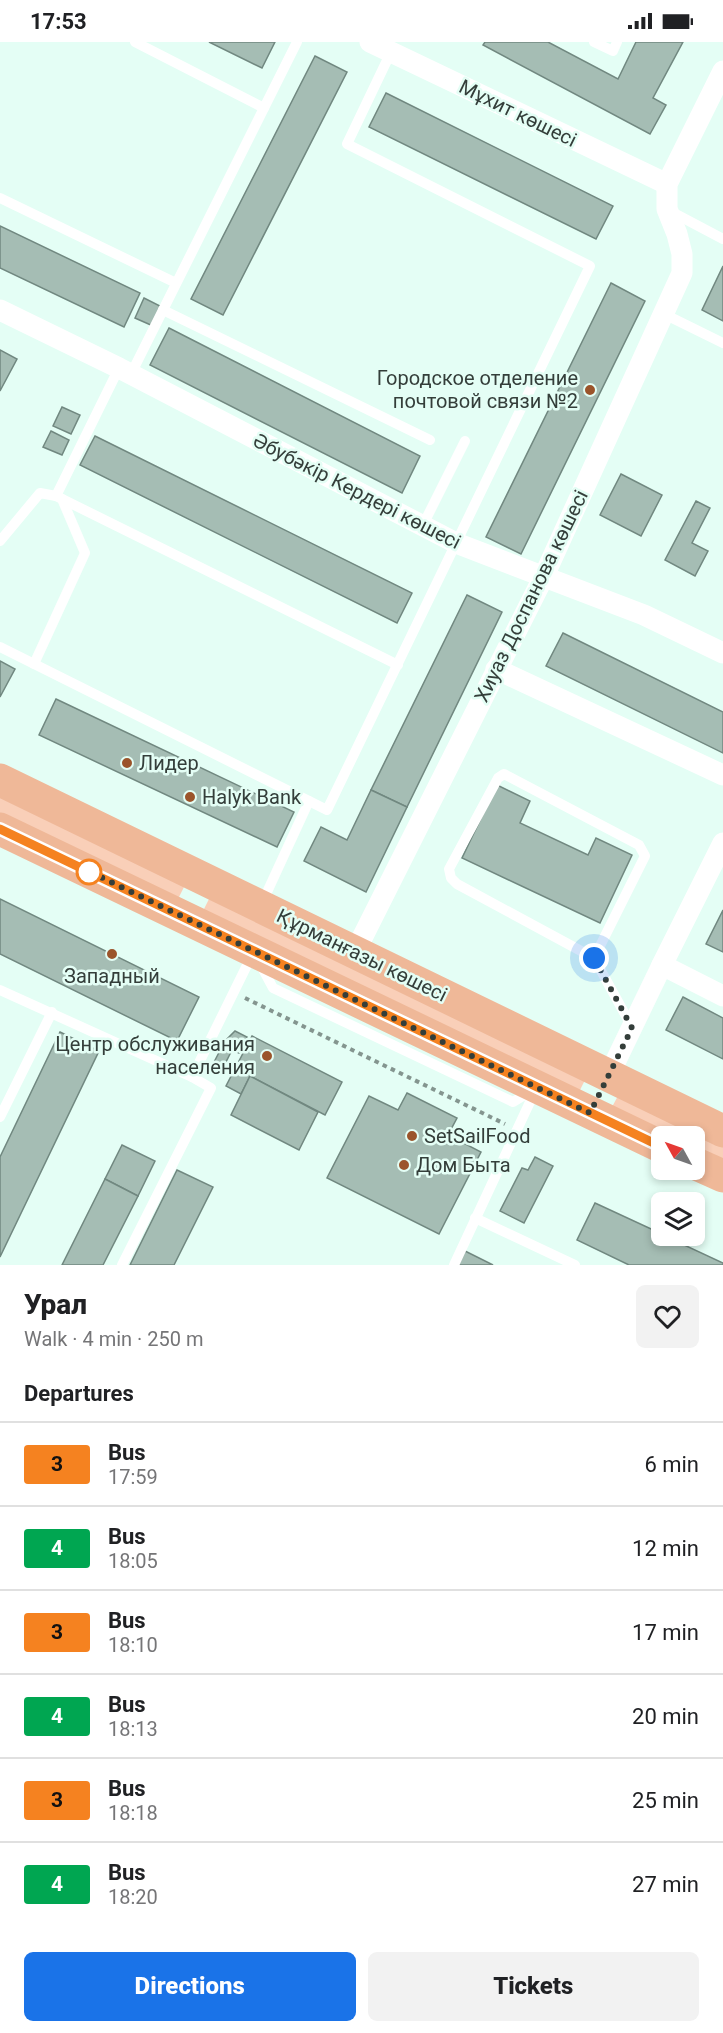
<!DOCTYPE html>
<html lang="en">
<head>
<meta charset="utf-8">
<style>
  body { margin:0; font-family:Roboto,sans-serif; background:#f2f2f2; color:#202124; height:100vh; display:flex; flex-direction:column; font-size:22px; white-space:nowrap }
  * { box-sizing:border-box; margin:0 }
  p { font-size:20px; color:#757577 }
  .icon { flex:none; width:33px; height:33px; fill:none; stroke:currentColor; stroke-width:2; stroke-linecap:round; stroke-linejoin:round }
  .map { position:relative; height:1223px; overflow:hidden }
  .side { display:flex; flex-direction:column; background:#fff; flex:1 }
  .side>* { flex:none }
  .badge { padding:0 12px; border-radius:4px; font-size:21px; line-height:39px }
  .needle { width:39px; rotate:310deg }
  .tools { position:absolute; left:651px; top:1084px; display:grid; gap:12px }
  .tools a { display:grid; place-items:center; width:54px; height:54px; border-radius:9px; background:#fff; box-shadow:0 3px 9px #0003; font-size:30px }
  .you { position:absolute; width:30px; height:30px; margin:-15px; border:4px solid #fff; border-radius:50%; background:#1a73e8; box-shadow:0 0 0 9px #1a73e833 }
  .map>.badge { position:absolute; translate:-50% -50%; box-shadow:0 0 0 3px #fff }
  h2 { padding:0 24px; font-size:22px; line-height:54px }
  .round { display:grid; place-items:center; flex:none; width:63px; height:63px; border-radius:9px; background:#f2f2f2 }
  .summary { display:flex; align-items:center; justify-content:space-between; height:102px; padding:0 24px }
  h1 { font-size:28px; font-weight:800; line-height:45px }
  .primary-button { display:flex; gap:12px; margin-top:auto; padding:12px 24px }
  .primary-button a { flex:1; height:69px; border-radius:9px; background:#1a73e8; color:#fff; font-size:24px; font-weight:800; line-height:69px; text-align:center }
  .primary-button a+a { background:#f2f2f2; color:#202124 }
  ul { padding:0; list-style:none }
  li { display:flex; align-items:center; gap:18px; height:84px; padding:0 24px; border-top:2px solid #e0e0e0 }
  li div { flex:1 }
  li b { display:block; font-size:22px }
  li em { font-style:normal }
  li .badge { min-width:66px; font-weight:700; text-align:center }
  .status { display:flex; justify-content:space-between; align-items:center; height:42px; padding:0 30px; background:#fff; direction:ltr }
  .status svg { height:16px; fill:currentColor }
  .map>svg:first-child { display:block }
</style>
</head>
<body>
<div class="status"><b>17:53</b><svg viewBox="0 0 49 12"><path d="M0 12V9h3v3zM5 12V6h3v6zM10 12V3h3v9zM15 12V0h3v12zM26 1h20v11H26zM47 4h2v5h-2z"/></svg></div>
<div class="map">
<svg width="723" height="1223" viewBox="0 0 723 1223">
  <rect width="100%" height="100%" fill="#e4fef5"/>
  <g fill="#f9cfb8">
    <path d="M 0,753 L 186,841 L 177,859 L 0,775 Z"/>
    <path d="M 211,853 L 586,1036 L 579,1050 L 203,869 Z"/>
    <path d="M 619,1052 L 723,1102 L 723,1118 L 695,1105 L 694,1095 L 675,1095 L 612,1065 Z"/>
  </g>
  <g fill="#a5bdb4" stroke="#718880" stroke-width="1.5">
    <path d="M 209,0 L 275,0 L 262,26 Z"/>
    <path d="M 485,0 L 548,0 L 618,37 L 636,0 L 683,0 L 653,56 L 666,63 L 650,92 L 483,3 Z"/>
    <path d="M 315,14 L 347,30 L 223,273 L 191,257 Z"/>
    <path d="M 386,51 L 613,164 L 596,197 L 369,85 Z"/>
    <path d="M 0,184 L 140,251 L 124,285 L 0,226 Z"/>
    <path d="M 723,224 L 723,279 L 702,268 Z"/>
    <path d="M 611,241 L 645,259 L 521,512 L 486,495 Z"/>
    <path d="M 144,256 L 162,265 L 153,284 L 135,276 Z"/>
    <path d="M 169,286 L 420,414 L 402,451 L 150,323 Z"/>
    <path d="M 0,308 L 17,317 L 0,349 Z"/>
    <path d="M 62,365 L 80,373 L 71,392 L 53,384 Z"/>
    <path d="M 51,389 L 69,398 L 62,413 L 43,405 Z"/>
    <path d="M 95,394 L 412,551 L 397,581 L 80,423 Z"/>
    <path d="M 621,432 L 662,453 L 641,494 L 600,473 Z"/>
    <path d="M 696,459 L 710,466 L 692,501 L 708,509 L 695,534 L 665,518 Z"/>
    <path d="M 467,553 L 502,570 L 407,765 L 371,748 Z"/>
    <path d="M 563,591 L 723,670 L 723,711 L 546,624 Z"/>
    <path d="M 0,619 L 15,627 L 0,655 Z"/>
    <path d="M 56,657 L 294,770 L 277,805 L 39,693 Z"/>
    <path d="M 497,743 L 530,759 L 520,781 L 588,813 L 596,796 L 632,813 L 600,881 L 462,816 Z"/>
    <path d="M 371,748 L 407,765 L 366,850 L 304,819 L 321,785 L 347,798 Z"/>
    <path d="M 0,857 L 199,955 L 177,999 L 0,912 Z"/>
    <path d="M 723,868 L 723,910 L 706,902 Z"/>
    <path d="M 683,955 L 723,976 L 723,1017 L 666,988 Z"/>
    <path d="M 235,989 L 247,995 L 239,1011 L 232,1008 L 223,1026 L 213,1022 L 225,999 Z"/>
    <path d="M 60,990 L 99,1009 L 0,1215 L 0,1115 Z"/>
    <path d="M 252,994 L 342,1040 L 325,1073 L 250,1034 L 241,1052 L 226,1044 Z"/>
    <path d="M 250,1034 L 318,1070 L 299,1108 L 231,1073 Z"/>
    <path d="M 407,1051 L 457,1076 L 448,1093 L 481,1110 L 439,1192 L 327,1136 L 369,1054 L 398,1068 Z"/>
    <path d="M 122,1103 L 155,1119 L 138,1154 L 105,1137 Z"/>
    <path d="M 535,1115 L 553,1124 L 524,1181 L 500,1169 L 522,1126 L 528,1128 Z"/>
    <path d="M 177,1128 L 213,1145 L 174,1223 L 130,1223 Z"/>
    <path d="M 105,1137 L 138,1154 L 103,1223 L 62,1223 Z"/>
    <path d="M 595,1161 L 662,1192 L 662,1194 L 665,1194 L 723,1221 L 723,1223 L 629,1223 L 577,1198 Z"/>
    <path d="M 465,1209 L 493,1223 L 458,1223 Z"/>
  </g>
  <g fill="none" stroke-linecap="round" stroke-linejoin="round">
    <path stroke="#84958f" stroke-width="4" stroke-dasharray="4.5 4.5" stroke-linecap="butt" d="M 245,956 L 505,1082"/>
    <g stroke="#fff" stroke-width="10">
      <path d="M 135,0 L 264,66"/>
      <path d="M 594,0 L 613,9 L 617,0"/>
      <path d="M 0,156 L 176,241"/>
      <path d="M 670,169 L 723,197"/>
      <path d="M 163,268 L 430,398"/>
      <path d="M 664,272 L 723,301"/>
      <path d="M 119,326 L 56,454 L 398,623"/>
      <path d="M 131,332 L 297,0"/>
      <path d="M 423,483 L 465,399"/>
      <path d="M 0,499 L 40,451 L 56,454"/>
      <path d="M 0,605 L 327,768 L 590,224 L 347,102 L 391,10"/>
      <path d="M 34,622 L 85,511 L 62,457"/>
      <path d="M 262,861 L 309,759"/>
      <path d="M 594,916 L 645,814 L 639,803 L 504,732 L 498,736 L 449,827 L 451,836 L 457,842 L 594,916 L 632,985"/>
      <path d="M 259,920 L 273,946 L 513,1060 L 531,1049"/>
      <path d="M 0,948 L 192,1035 L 211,1046 L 122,1223"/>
      <path d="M 192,1035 L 253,911"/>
      <path d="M 0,1075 L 52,970"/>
      <path d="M 475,1176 L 575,1223"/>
      <path d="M 454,1223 L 536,1047"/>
    </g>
    <g stroke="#fff" stroke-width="21">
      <path d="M 370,0 L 667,142"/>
      <path d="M 0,268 L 119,326 L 456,501 L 644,573 L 723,611"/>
      <path d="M 496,627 L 723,733"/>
      <path d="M 723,801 L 662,923 L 723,954"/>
      <path d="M 355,910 L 544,534 L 682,231 L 682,212 L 677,192 L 667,167 L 667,142 L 723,29"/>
      <path d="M 609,1033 L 662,923"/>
    </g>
    <g stroke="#efb898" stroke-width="33">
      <path d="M 0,738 L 723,1089"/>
      <path d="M 0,787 L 662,1105"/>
      <path d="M 694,1121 L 723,1134"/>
    </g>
  </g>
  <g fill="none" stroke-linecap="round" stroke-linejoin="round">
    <g stroke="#fff" stroke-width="14">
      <path id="line" d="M 0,787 L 662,1105"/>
    </g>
    <use href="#line" stroke="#f58220" stroke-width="9"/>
    <path stroke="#343e3a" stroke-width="6" stroke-dasharray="0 10.8" d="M 89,830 L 86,828 L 590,1071 L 632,986 L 594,916"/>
  </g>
  <g fill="#9b542b" stroke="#e4fef5" stroke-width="2">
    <circle cx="590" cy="348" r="6"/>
    <circle cx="127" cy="721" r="6"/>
    <circle cx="190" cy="755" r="6"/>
    <circle cx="112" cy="912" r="6"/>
    <circle cx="267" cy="1014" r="6"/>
    <circle cx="412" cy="1094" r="6"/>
    <circle cx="404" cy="1123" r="6"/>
  </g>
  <circle fill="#fff" stroke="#f58220" stroke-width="3" cx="89" cy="830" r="12"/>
  <g text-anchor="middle" stroke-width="5" stroke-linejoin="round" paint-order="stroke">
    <g font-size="20" fill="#343e3a" stroke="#e4fef5">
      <text transform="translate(518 71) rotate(26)" y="7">Мұхит көшесі</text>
      <text transform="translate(357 449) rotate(27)" y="7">Әбубәкір Кердері көшесі</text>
      <text transform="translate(531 554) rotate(-64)" y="7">Хиуаз Доспанова көшесі</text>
      <text transform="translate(362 913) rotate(26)" y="7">Құрманғазы көшесі</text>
    </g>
    <g font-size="20" fill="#343e3a" stroke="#e4fef5" text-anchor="start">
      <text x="578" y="343" text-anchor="end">Городское отделение<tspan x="578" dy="23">почтовой связи №2</tspan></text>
      <text x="139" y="728">Лидер</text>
      <text x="202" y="762">Halyk Bank</text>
      <text x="112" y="941" text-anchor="middle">Западный</text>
      <text x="255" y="1009" text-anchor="end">Центр обслуживания<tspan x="255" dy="23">наcеления</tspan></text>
      <text x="424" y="1101">SetSailFood</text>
      <text x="416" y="1130">Дом Быта</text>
    </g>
  </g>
</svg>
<div class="tools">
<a><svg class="needle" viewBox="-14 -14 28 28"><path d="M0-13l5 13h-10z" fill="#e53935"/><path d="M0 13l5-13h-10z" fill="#757577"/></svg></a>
<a><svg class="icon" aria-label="layers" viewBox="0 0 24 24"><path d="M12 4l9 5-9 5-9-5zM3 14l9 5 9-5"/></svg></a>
</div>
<div class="you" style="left:594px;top:916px"></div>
</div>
<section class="side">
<div class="summary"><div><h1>Урал</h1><p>Walk · 4 min · 250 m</p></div><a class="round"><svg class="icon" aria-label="heart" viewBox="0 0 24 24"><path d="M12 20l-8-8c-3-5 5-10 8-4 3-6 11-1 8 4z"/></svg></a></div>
<h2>Departures</h2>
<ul>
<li><span class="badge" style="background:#f58220;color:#111">3</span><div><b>Bus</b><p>17:59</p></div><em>6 min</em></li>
<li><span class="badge" style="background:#00a651;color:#fff">4</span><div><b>Bus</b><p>18:05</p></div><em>12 min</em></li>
<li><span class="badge" style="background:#f58220;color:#111">3</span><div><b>Bus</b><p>18:10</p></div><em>17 min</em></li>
<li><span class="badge" style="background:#00a651;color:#fff">4</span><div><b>Bus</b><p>18:13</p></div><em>20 min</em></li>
<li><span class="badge" style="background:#f58220;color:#111">3</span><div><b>Bus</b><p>18:18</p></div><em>25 min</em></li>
<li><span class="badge" style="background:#00a651;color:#fff">4</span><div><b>Bus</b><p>18:20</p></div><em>27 min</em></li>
</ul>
<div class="primary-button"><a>Directions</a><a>Tickets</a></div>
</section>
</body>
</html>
